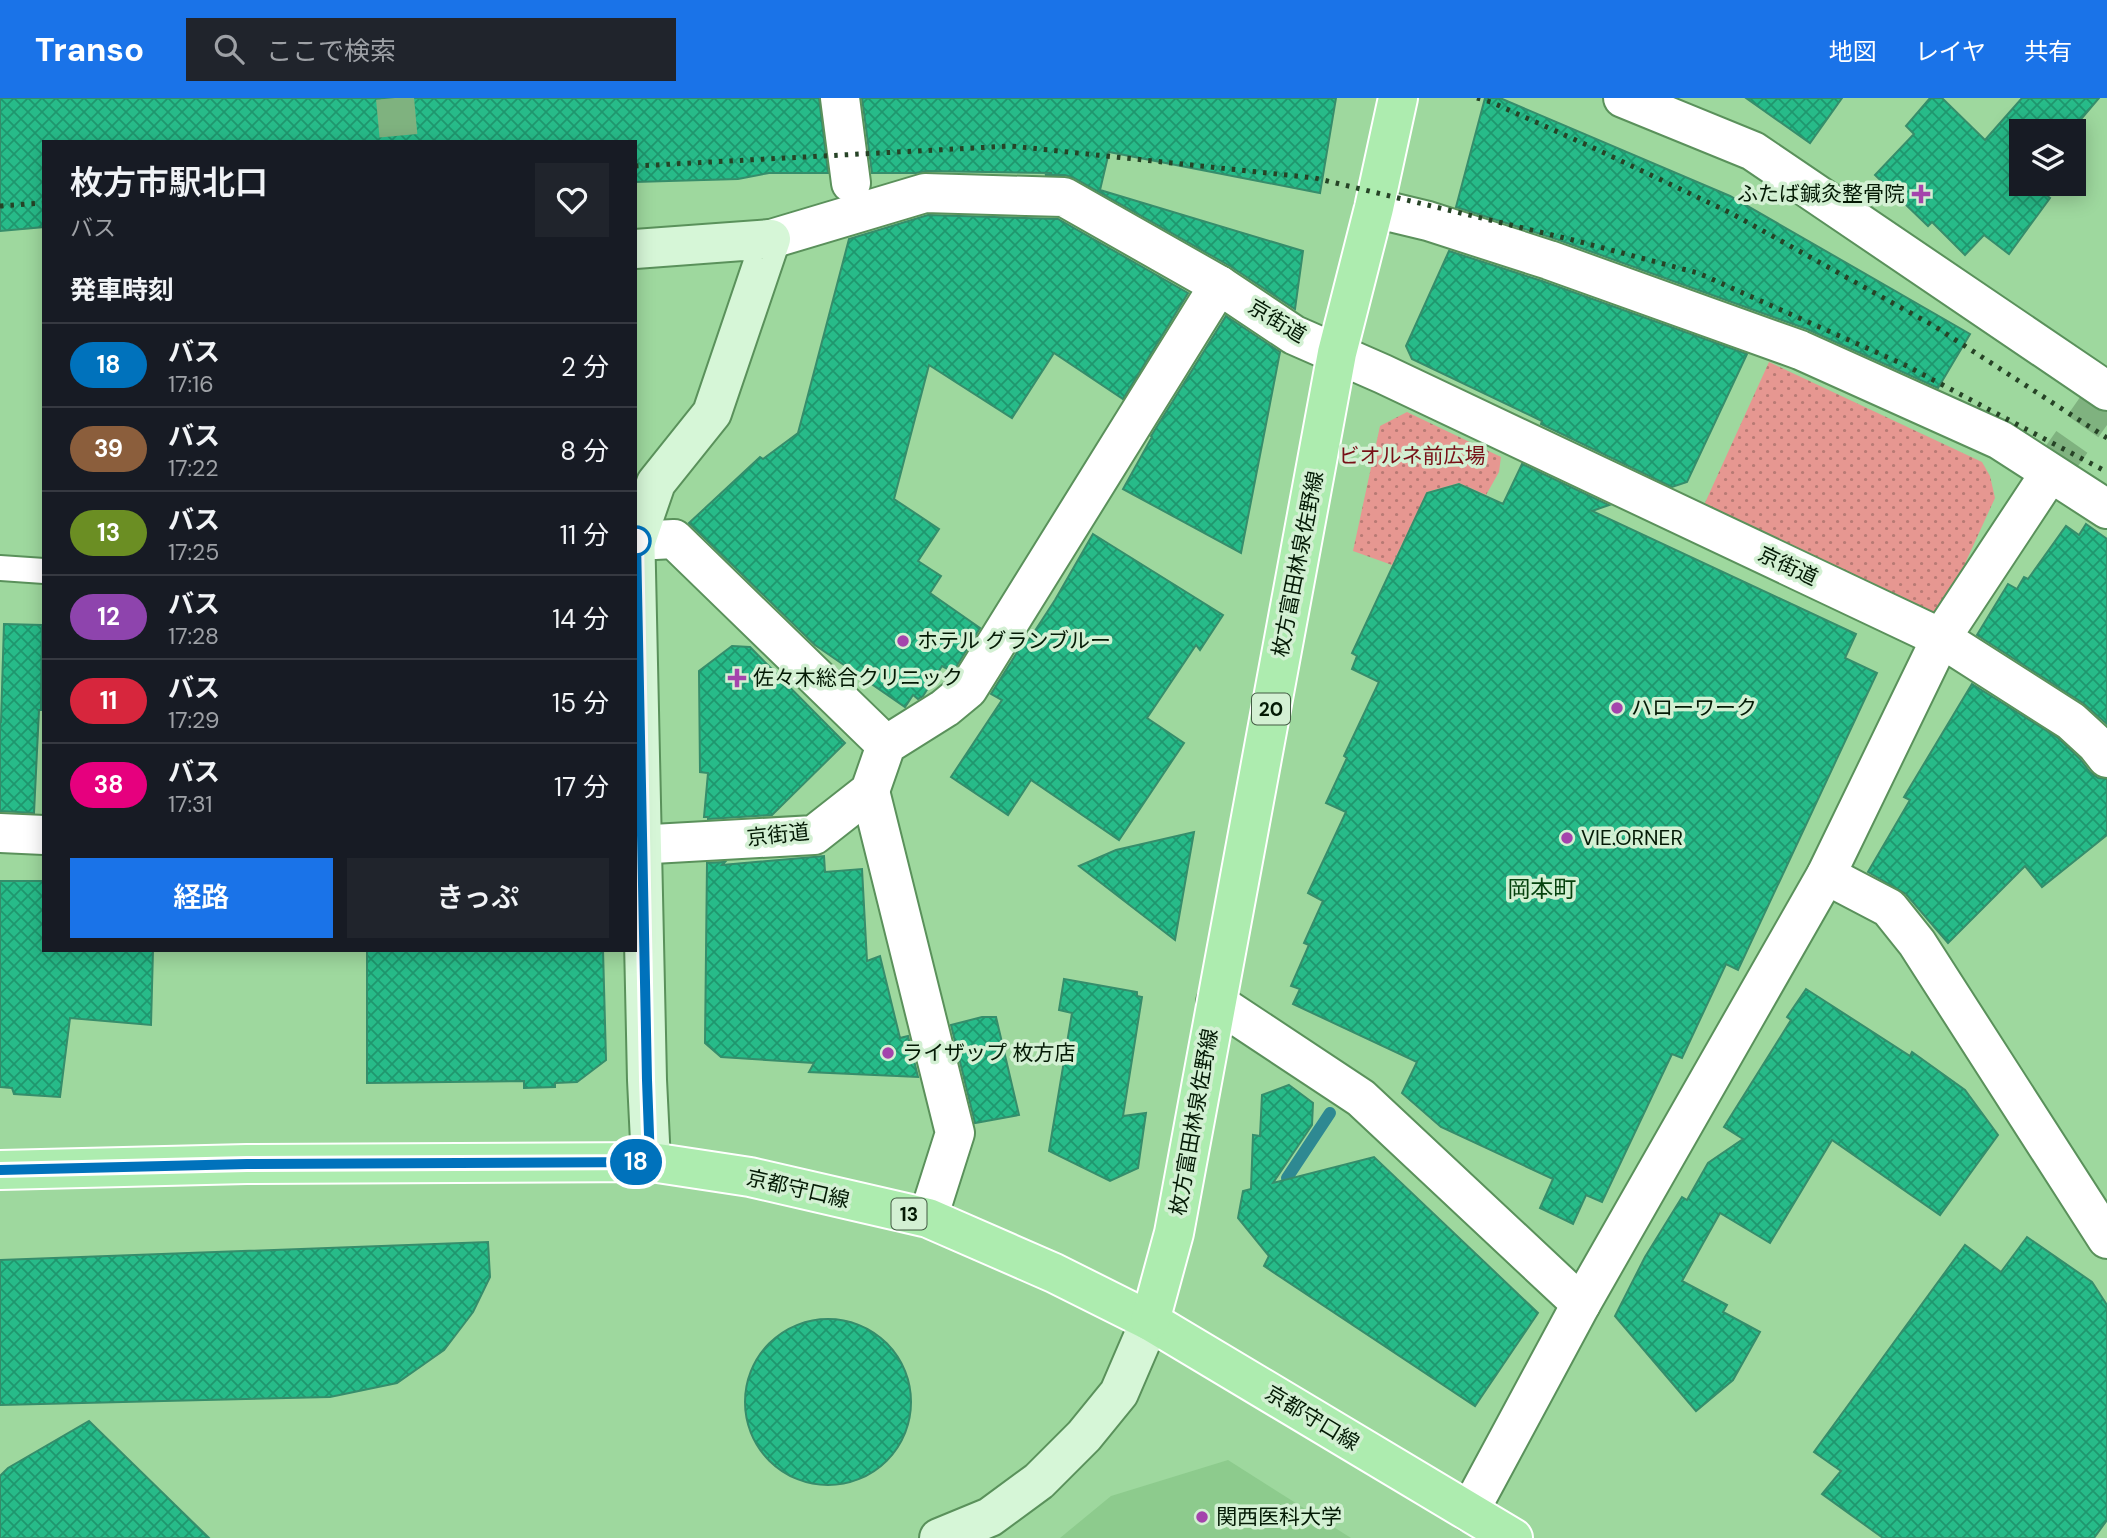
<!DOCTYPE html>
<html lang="ja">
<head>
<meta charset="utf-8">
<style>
  body { margin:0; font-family:"DM Sans","Noto Sans JP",sans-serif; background:#20242c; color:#f1f3f6; height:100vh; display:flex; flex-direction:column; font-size:26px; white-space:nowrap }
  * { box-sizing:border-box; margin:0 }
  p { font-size:23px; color:#9ea1a6 }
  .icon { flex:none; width:38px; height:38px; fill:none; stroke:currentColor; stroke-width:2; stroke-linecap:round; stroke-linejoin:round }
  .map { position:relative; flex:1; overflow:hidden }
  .sheet { position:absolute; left:42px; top:42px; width:595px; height:812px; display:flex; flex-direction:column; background:#171b24; border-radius:0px; box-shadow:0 4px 18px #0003 }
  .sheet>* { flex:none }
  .badge { padding:0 14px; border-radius:23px; font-size:24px; line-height:46px }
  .tools { position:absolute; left:2009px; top:21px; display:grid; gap:14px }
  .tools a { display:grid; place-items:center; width:77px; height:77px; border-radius:0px; background:#171b24; box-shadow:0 4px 18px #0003; font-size:35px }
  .map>.badge { position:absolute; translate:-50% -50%; box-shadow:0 0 0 4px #fff }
  h2 { padding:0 28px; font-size:26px; line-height:63px }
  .round { display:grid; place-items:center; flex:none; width:74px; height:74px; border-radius:0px; background:#20242c }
  .head { display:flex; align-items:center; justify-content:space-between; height:119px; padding:0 28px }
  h1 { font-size:33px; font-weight:600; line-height:52px }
  .primary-button { display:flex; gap:14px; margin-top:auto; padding:14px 28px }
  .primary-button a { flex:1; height:80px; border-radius:0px; background:#1a73e8; color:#fff; font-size:28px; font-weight:600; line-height:80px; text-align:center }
  .primary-button a+a { background:#20242c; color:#f1f3f6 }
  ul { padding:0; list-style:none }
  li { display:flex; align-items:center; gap:21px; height:84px; padding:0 28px; border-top:2px solid #363941 }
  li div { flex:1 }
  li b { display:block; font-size:26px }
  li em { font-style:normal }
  li .badge { min-width:77px; font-weight:700; text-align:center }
  header { display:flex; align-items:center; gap:42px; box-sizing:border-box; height:98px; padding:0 35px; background:#1a73e8; color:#fff }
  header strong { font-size:33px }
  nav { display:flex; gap:38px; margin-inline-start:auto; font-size:24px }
  .search { width:490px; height:63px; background:#20242c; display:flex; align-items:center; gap:18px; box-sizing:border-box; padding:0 24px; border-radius:0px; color:#9ea1a6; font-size:26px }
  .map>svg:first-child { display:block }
</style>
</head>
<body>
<header>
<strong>Transo</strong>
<div class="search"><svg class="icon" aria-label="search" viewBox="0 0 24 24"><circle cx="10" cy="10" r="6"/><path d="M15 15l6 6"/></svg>ここで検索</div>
<nav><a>地図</a><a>レイヤ</a><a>共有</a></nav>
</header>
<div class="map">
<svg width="2107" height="1440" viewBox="0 0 2107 1440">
  <defs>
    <pattern id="park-dots" width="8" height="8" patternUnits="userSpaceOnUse" patternTransform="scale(1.75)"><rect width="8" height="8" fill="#e69791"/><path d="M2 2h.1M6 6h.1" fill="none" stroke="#b87a74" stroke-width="1.8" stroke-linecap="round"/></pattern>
    <pattern id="building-cross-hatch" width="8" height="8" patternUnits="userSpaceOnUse" patternTransform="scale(1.75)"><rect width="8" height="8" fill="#27bb89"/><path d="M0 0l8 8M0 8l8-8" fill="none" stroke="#1f976e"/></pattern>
  </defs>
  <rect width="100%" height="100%" fill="#9ed89e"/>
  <path fill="#8dcb8d" d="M 1228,1362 L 1351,1440 L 1060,1440 L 1111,1398 Z"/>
  <g fill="url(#park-dots)">
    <path d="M 1769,264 L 1982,364 L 1990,378 L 1995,400 L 1940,520 L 1704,407 Z"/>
    <path d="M 1407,314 L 1501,359 L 1499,374 L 1486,397 L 1459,385 L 1427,394 L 1392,467 L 1353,453 L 1380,328 Z"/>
  </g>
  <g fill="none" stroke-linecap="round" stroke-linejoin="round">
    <path stroke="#2e8992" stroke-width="12" d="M 1287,1080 L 1330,1015"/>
  </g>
  <g fill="url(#building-cross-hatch)" stroke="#368d6b" stroke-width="2">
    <path d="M 0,0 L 819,0 L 828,75 L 769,75 L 738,81 L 635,84 L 635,44 L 44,44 L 44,129 L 0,133 Z"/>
    <path d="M 862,0 L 1336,0 L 1320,95 L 1109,54 L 1100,92 L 1303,153 L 1295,211 L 1230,168 L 1074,80 L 1065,77 L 1045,77 L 1052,75 L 926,73 L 916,75 L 872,75 Z"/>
    <path d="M 1485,0 L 1500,0 L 1730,98 L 1970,236 L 1938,290 L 1807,231 L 1556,141 L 1456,109 Z"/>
    <path d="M 1746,0 L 1842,0 L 1810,45 Z"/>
    <path d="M 1930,0 L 1942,0 L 1985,42 L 2022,0 L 2099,0 L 2071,33 L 2021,33 L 2021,86 L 2031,86 L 2050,100 L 2009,156 L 1984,137 L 1965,157 L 1932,124 L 1928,128 L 1875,77 L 1914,36 L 1906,28 Z"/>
    <path d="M 928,117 L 1058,121 L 1188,195 L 1123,301 L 1054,255 L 1012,320 L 929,267 L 894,401 L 939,431 L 918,463 L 941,478 L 930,495 L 980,530 L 953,574 L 942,568 L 923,598 L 918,601 L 913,597 L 905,609 L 815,547 L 689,425 L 760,359 L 763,361 L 798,335 L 849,141 Z"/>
    <path d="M 1449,153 L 1542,183 L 1747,256 L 1687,384 L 1672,389 L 1541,326 L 1542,323 L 1412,261 L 1406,248 Z"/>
    <path d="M 1226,218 L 1280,254 L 1241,455 L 1123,391 L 1152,339 L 1151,338 Z"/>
    <path d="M 1522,366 L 1609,407 L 1592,413 L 1856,536 L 1845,560 L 1877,575 L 1738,872 L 1726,866 L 1682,960 L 1672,956 L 1602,1104 L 1586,1097 L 1573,1126 L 1540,1110 L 1553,1081 L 1441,1029 L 1402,995 L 1417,964 L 1293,906 L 1300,891 L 1291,888 L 1309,847 L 1304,845 L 1323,803 L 1308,795 L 1346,714 L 1326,705 L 1347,660 L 1344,658 L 1379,584 L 1352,571 L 1357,558 L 1352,555 L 1427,395 L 1459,386 L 1503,406 Z"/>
    <path d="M 2086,426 L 2107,441 L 2107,626 L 2083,605 L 1977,537 L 2008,486 L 2017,491 L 2024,479 L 2028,481 L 2066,428 L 2079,437 Z"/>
    <path d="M 1093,436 L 1223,517 L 1200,552 L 1196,547 L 1147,620 L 1184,645 L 1119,742 L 1031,682 L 1008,717 L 951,679 L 1002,602 L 991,596 L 1026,540 L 1029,542 L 1055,502 Z"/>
    <path d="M 4,526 L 42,527 L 41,612 L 39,612 L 34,715 L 0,713 L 0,624 L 1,624 Z"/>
    <path d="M 732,548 L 750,549 L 845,645 L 772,717 L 708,721 L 708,719 L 704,719 L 708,675 L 700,674 L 699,573 Z"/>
    <path d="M 1972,586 L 2058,640 L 2080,661 L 2090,674 L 2098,680 L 2107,681 L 2107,737 L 2042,789 L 2025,768 L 1948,845 L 1906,796 L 1868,774 L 1910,702 L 1904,699 Z"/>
    <path d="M 1194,734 L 1175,842 L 1079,768 L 1116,752 Z"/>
    <path d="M 824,758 L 825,774 L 862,771 L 867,863 L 880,858 L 900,940 L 908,938 L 918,979 L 809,974 L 814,965 L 721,959 L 705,945 L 707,765 L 725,764 L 722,767 Z"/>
    <path d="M 0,783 L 44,783 L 44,852 L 153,852 L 151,927 L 70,920 L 60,999 L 14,996 L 12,990 L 0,989 Z"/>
    <path d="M 367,852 L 603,852 L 606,962 L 577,984 L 555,985 L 555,989 L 524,990 L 524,983 L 367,985 Z"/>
    <path d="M 1064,881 L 1137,894 L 1137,898 L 1142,899 L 1123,1018 L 1146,1015 L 1138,1070 L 1110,1083 L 1049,1053 L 1072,915 L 1059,912 Z"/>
    <path d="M 1806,891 L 1910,958 L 1912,954 L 1965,992 L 1998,1037 L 1940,1117 L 1832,1042 L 1770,1145 L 1720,1115 L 1682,1183 L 1727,1207 L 1723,1214 L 1760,1234 L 1733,1282 L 1696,1313 L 1615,1218 L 1645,1159 L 1682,1099 L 1687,1102 L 1708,1065 L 1743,1041 L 1724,1029 L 1791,922 L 1787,919 Z"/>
    <path d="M 982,919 L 996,919 L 1019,1017 L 975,1025 L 951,927 Z"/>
    <path d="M 1289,987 L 1313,1005 L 1312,1027 L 1273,1085 L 1374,1059 L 1538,1215 L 1475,1308 L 1264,1168 L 1269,1158 L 1238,1120 L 1243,1093 L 1251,1091 L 1253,1037 L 1260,1038 L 1262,997 Z"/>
    <path d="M 2027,1139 L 2092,1184 L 2107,1207 L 2107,1422 L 2094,1440 L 1883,1440 L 1822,1396 L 1841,1373 L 1814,1354 L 1965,1147 L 2001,1174 Z"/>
    <path d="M 488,1144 L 490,1179 L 473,1214 L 444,1252 L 397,1285 L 330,1299 L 0,1307 L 0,1162 Z"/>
    <circle cx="828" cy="1304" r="83"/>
    <path d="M 89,1323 L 209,1440 L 0,1440 L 0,1378 L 8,1370 Z"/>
  </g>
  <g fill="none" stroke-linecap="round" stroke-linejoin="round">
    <path stroke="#7fb27f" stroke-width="38" stroke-dasharray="38 19" stroke-linecap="butt" d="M 2050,375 L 2107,294"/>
    <path stroke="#7fb27f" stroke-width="38" stroke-dasharray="38 19" stroke-linecap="butt" d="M 395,0 L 399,44"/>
    <g stroke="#5a915b" stroke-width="28">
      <path id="lane" d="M 0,470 L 44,473"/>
    </g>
    <g stroke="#5a915b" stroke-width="42">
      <g id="street">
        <path d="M 840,0 L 851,85"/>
        <path d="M 1623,0 L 1753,53 L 2107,293"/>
        <path d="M 1374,110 L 1428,123 L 1549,162 L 1800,252 L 2000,342 L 2107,411"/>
        <path d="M 771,141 L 925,95 L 1064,99 L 1219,187 L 1294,237 L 1383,276 L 1941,540 L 2071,623 L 2096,646 L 2107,660"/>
        <path d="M 636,443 L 674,441 L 886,647"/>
        <path d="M 870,693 L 955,1035 L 928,1120"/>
        <path d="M 0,735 L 44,737"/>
        <path d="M 635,747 L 814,737 L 870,693 L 886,647 L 945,610 L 968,591 L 1219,187"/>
        <path d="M 1826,777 L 1889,810 L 1917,845 L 2107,1141"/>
        <path d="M 1216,904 L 1361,1000 L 1581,1206"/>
        <path d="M 1469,1414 L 1581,1206 L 1826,777 L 1941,540 L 2050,375"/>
      </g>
    </g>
    <g stroke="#5a915b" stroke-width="42">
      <g id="secondary">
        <path d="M 635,151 L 771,141 L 712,315 L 656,385 L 636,443"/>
        <path d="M 635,427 L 647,982 L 651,1064"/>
        <path d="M 939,1440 L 990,1419 L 1039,1383 L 1084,1338 L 1119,1295 L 1150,1223"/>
      </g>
    </g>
    <g stroke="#fff" stroke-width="42">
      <g id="primary">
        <path d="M 0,1072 L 247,1066 L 651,1064 L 750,1079 L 928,1120 L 1054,1175 L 1150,1223 L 1513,1440"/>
        <path d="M 1150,1223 L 1174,1135 L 1337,255 L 1374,110 L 1398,0"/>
      </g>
    </g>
    <use href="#lane" stroke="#fff" stroke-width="24"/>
    <use href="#street" stroke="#fff" stroke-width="38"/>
    <use href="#secondary" stroke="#d6f6d7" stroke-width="38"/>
    <use href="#primary" stroke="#adecaf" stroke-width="38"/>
    <g stroke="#264326" stroke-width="5" stroke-dasharray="3.5 7" stroke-linecap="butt">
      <path d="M 1477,0 L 1491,4 L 1598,52 L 1729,114 L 1934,228 L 2107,340"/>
      <path d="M 635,68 L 1011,48 L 1315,80 L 1573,142 L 1698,175 L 1905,267 L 2107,374"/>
      <path d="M 0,108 L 44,105"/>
    </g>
  </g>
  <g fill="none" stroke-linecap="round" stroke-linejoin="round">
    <g stroke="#fff" stroke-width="16">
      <path id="line" d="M 0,1072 L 247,1066 L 650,1064 L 647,982 L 636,443"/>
    </g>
    <use href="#line" stroke="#0072bc" stroke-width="10"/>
  </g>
  <g fill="#a444ac" stroke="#d3f0d3" stroke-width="2.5">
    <path d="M1917.5 85.5h7v7h7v7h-7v7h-7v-7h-7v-7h7z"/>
    <circle cx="903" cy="543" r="7"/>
    <path d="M733.5 569.5h7v7h7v7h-7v7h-7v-7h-7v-7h7z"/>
    <circle cx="1617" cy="610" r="7"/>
    <circle cx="1567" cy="740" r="7"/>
    <circle cx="888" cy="955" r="7"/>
    <circle cx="1202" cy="1419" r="7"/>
  </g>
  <circle fill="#fff" stroke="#0072bc" stroke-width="3.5" cx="636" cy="443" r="14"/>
  <g text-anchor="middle" stroke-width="7" stroke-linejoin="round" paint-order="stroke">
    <g fill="#d3f0d3" stroke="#425a43" stroke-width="2">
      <rect x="1252" y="595.5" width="38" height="31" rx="5"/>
      <rect x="891.5" y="1100.5" width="35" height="31" rx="5"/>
    </g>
    <g font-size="19" font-weight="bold" fill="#041a05">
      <text x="1271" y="618">20</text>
      <text x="909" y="1123">13</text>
    </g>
    <g font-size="21" fill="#041a05" stroke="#d3f0d3" text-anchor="start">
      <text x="1905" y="103" text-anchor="end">ふたば鍼灸整骨院</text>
      <text x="917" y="550">ホテル グランブルー</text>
      <text x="753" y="587">佐々木総合クリニック</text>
      <text x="1631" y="617">ハローワーク</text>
      <text x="1581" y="747">VIE.ORNER</text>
      <text x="902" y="962">ライザップ 枚方店</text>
      <text x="1216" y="1426">関西医科大学</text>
    </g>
    <g font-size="21" fill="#041a05" stroke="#d3f0d3">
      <text transform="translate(1277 223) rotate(31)" y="7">京街道</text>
      <text transform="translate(1298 466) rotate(-79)" y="7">枚方富田林泉佐野線</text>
      <text transform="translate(1788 468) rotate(25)" y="7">京街道</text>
      <text transform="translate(778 737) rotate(-6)" y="7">京街道</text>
      <text transform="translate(1194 1024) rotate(-80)" y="7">枚方富田林泉佐野線</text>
      <text transform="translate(798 1091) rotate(13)" y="7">京都守口線</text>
      <text transform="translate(1312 1320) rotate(31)" y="7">京都守口線</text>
    </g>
    <g font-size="21" fill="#781017" stroke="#d3f0d3">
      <text x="1412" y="365">ビオルネ前広場</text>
    </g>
    <g font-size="23" fill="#05410d" stroke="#d3f0d3">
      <text x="1542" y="799">岡本町</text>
    </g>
  </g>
</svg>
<div class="tools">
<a><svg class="icon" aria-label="layers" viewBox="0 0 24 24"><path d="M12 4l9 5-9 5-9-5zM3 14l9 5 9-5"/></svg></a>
</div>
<b class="badge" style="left:636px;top:1064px;background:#0072bc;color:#fff">18</b>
<section class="sheet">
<div class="head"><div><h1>枚方市駅北口</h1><p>バス</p></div><a class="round"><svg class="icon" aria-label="heart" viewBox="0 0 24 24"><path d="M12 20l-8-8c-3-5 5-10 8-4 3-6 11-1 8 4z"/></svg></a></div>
<h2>発車時刻</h2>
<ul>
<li><span class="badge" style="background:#0072bc;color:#fff">18</span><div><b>バス</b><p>17:16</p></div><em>2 分</em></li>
<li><span class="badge" style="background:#8b5e3c;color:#fff">39</span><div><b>バス</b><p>17:22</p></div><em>8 分</em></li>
<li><span class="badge" style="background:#6b8e23;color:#fff">13</span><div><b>バス</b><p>17:25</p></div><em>11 分</em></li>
<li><span class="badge" style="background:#8e44ad;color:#fff">12</span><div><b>バス</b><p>17:28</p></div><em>14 分</em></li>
<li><span class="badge" style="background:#d7263d;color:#fff">11</span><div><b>バス</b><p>17:29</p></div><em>15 分</em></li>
<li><span class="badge" style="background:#e6007e;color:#fff">38</span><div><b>バス</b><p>17:31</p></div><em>17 分</em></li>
</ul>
<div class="primary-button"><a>経路</a><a>きっぷ</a></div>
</section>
</div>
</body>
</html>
